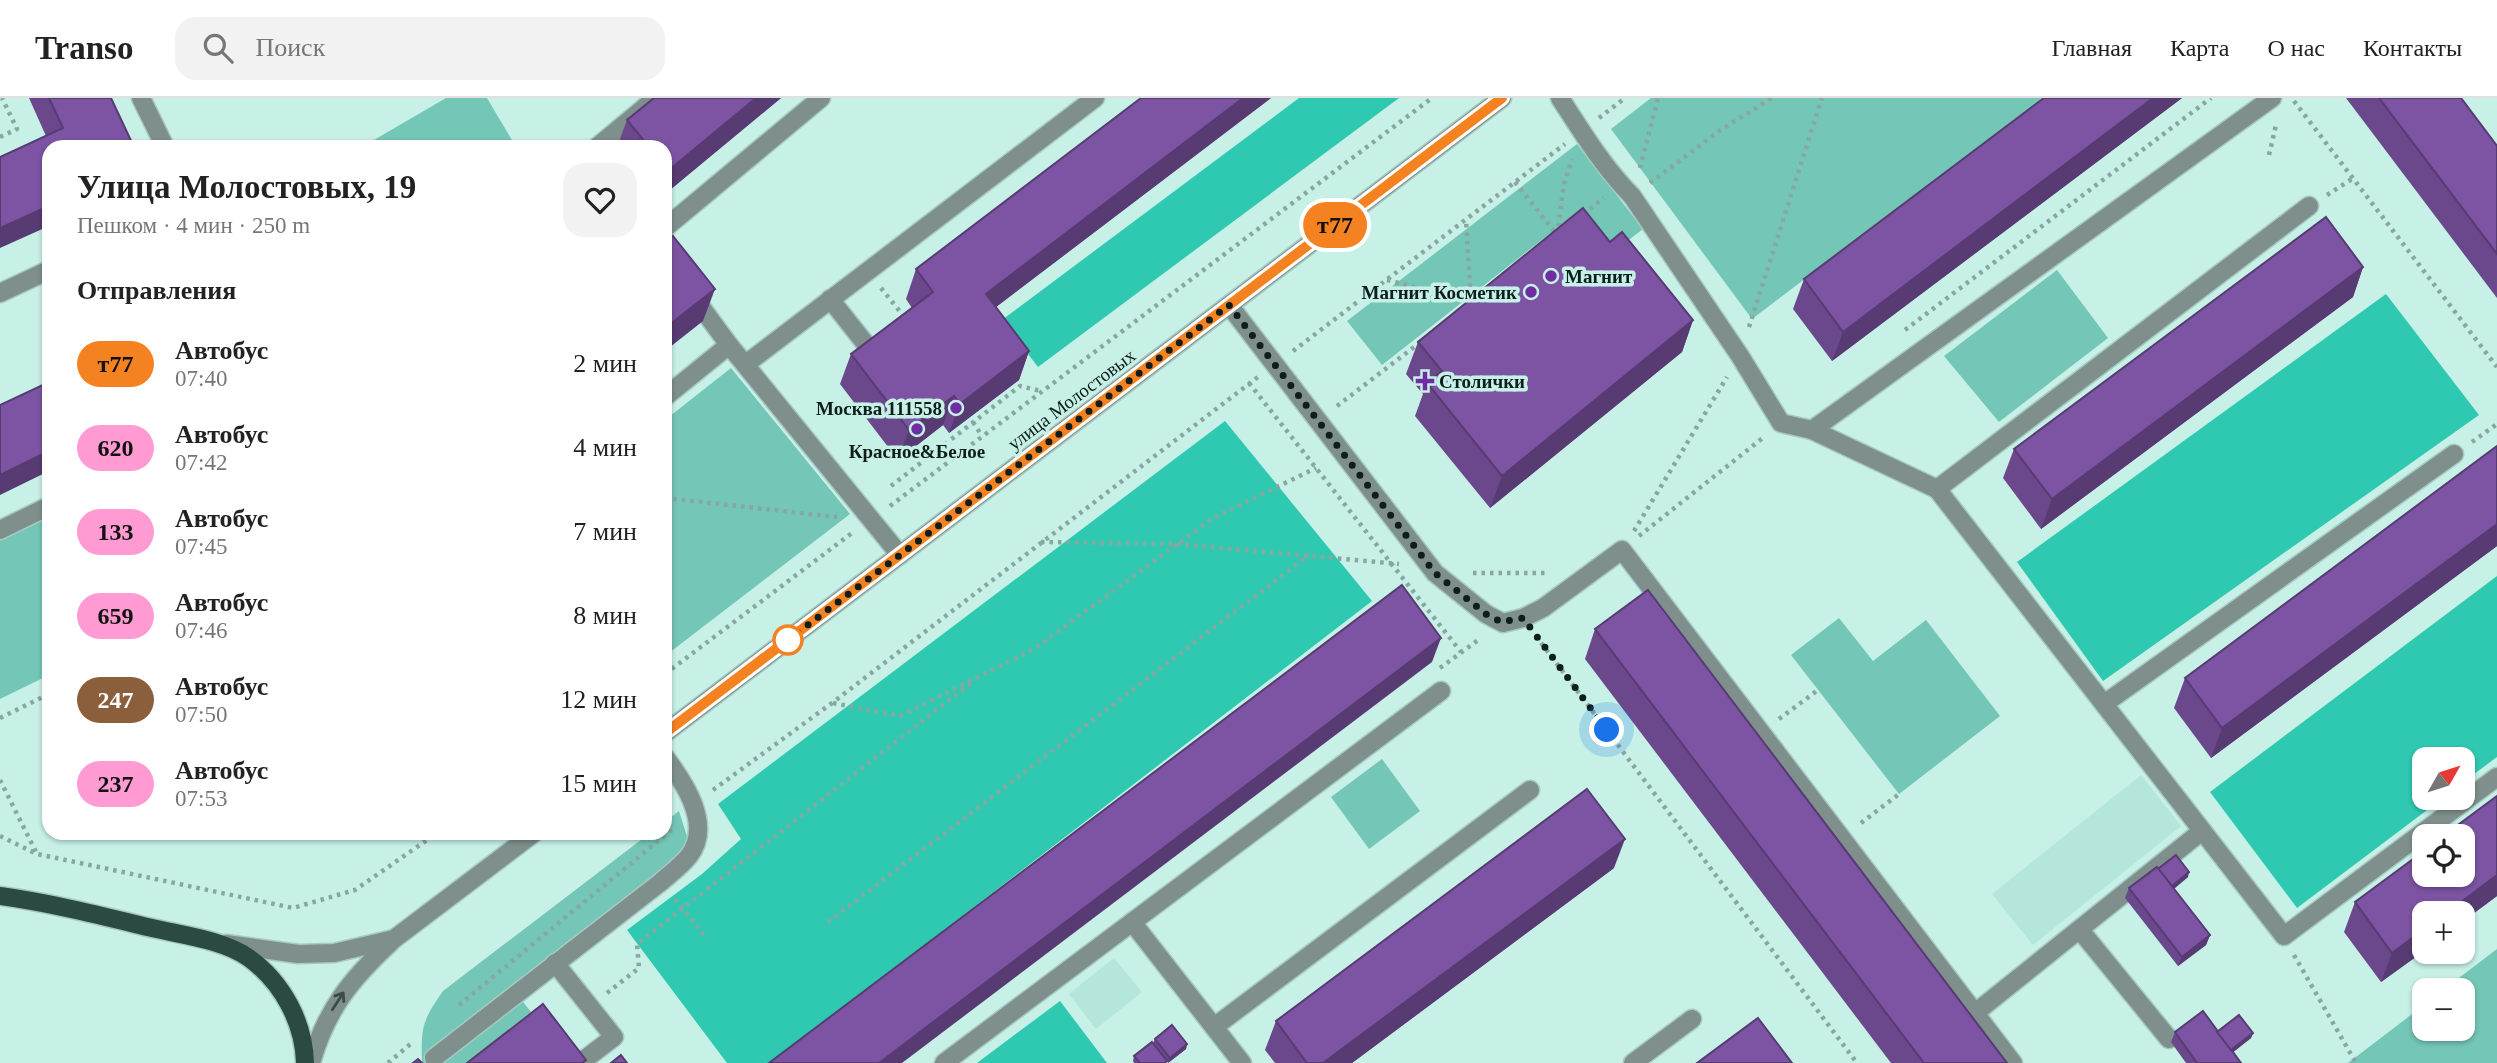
<!DOCTYPE html>
<html lang="ru">
<head>
<meta charset="utf-8">
<style>
  body { margin:0; font-family:"Times New Roman",serif; background:#f2f2f2; color:#222; height:100vh; display:flex; flex-direction:column; font-size:26px; white-space:nowrap }
  * { box-sizing:border-box; margin:0 }
  p { font-size:23px; color:#767676 }
  .icon { flex:none; width:38px; height:38px; fill:none; stroke:currentColor; stroke-width:2; stroke-linecap:round; stroke-linejoin:round }
  .map { position:relative; flex:1; overflow:hidden }
  .drawer { position:absolute; left:42px; top:42px; width:630px; height:700px; display:flex; flex-direction:column; background:#fff; border-radius:21px; box-shadow:0 2px 5px #0004 }
  .drawer>* { flex:none }
  .badge { padding:0 14px; border-radius:23px; font-size:24px; line-height:46px }
  .needle { width:46px; rotate:51deg }
  .buttons { position:absolute; left:2412px; top:649px; display:grid; gap:14px }
  .buttons a { display:grid; place-items:center; width:63px; height:63px; border-radius:14px; background:#fff; box-shadow:0 2px 5px #0004; font-size:35px }
  .you { position:absolute; width:35px; height:35px; margin:-18px; border:5px solid #fff; border-radius:50%; background:#1a73e8; box-shadow:0 0 0 10px #1a73e833 }
  .map>.badge { position:absolute; translate:-50% -50%; box-shadow:0 0 0 4px #fff }
  h2 { padding:0 35px; font-size:26px; line-height:63px }
  .round { display:grid; place-items:center; flex:none; width:74px; height:74px; border-radius:21px; background:#f2f2f2 }
  .head { display:flex; align-items:center; justify-content:space-between; height:119px; padding:0 35px }
  h1 { font-size:33px; font-weight:600; line-height:52px }
  ul { padding:0; list-style:none }
  li { display:flex; align-items:center; gap:21px; height:84px; padding:0 35px }
  li div { flex:1 }
  li b { display:block; font-size:26px }
  li em { font-style:normal }
  li .badge { min-width:77px; font-weight:700; text-align:center }
  header { display:flex; align-items:center; gap:42px; box-sizing:border-box; height:98px; padding:0 35px; background:#fff; border-bottom:2px solid #e0e0e0 }
  header strong { font-size:33px }
  nav { display:flex; gap:38px; margin-inline-start:auto; font-size:24px }
  .search { width:490px; height:63px; background:#f2f2f2; display:flex; align-items:center; gap:18px; box-sizing:border-box; padding:0 24px; border-radius:21px; color:#767676; font-size:26px }
  .map>svg:first-child { display:block }
</style>
</head>
<body>
<header>
<strong>Transo</strong>
<div class="search"><svg class="icon" aria-label="search" viewBox="0 0 24 24"><circle cx="10" cy="10" r="6"/><path d="M15 15l6 6"/></svg>Поиск</div>
<nav><a>Главная</a><a>Карта</a><a>О нас</a><a>Контакты</a></nav>
</header>
<div class="map">
<svg width="2497" height="965" viewBox="0 0 2497 965">
  <rect width="100%" height="100%" fill="#c7f0e7"/>
  <g fill="#b4e6db">
    <path d="M 2141,677 L 2181,728 L 2033,847 L 1992,796 Z"/>
    <path d="M 1114,860 L 1142,894 L 1096,931 L 1069,896 Z"/>
  </g>
  <g fill="#74c6b7">
    <path d="M 446,0 L 487,0 L 516,49 L 362,49 Z"/>
    <path d="M 1651,0 L 2044,0 L 1752,221 L 1611,31 Z"/>
    <path d="M 1577,46 L 1643,131 L 1599,165 L 1566,123 L 1382,267 L 1347,223 Z"/>
    <path d="M 2057,172 L 2108,240 L 1999,324 L 1944,258 Z"/>
    <path d="M 731,270 L 850,416 L 665,558 L 665,322 Z"/>
    <path d="M 49,406 L 49,577 L 0,601 L 0,429 Z"/>
    <path d="M 1839,520 L 1873,563 L 1926,522 L 2000,618 L 1899,696 L 1791,557 Z"/>
    <path d="M 1382,661 L 1420,713 L 1369,751 L 1331,699 Z"/>
    <path d="M 679,713 L 689,745 L 659,778 L 513,891 L 531,914 L 466,965 L 422,965 C 421,929 422,923 443,893 L 650,735 L 665,735 L 665,724 Z"/>
    <path d="M 2497,851 L 2497,965 L 2348,965 L 2424,907 L 2424,931 L 2462,931 L 2462,892 L 2443,892 Z"/>
  </g>
  <g fill="#2fc9b2">
    <path d="M 1299,0 L 1399,0 L 1038,269 L 1002,222 Z"/>
    <path d="M 2386,196 L 2479,317 L 2103,583 L 2017,464 Z"/>
    <path d="M 1225,323 L 1372,503 L 771,965 L 727,965 L 627,832 L 702,776 L 741,741 L 718,706 Z"/>
    <path d="M 2497,478 L 2497,659 L 2462,685 L 2462,662 L 2424,662 L 2424,700 L 2443,700 L 2297,810 L 2210,694 Z"/>
    <path d="M 1060,903 L 1107,965 L 977,965 Z"/>
  </g>
  <g fill="none" stroke-linecap="round" stroke-linejoin="round">
    <g stroke="#a6cac2" stroke-width="21">
      <g id="minor">
        <path d="M 141,0 L 165,49"/>
        <path d="M 1560,0 C 1582,34 1604,70 1632,98 L 1740,258 L 1781,325 L 1812,332 L 2272,0"/>
        <path d="M 597,49 L 656,0"/>
        <path d="M 665,130 L 821,0"/>
        <path d="M 665,160 L 729,247 L 900,457"/>
        <path d="M 0,195 L 49,172"/>
        <path d="M 830,201 L 876,259"/>
        <path d="M 1229,207 L 1435,475 L 1486,516 L 1503,525 L 1523,520 L 1543,510 L 1622,452 L 2013,965"/>
        <path d="M 746,266 L 1095,0"/>
        <path d="M 665,299 L 729,247"/>
        <path d="M 1812,332 L 1937,391 L 2309,108"/>
        <path d="M 1937,391 L 2284,838 L 2497,679"/>
        <path d="M 0,432 L 49,408"/>
        <path d="M 2104,606 L 2454,356"/>
        <path d="M 665,635 L 1502,0"/>
        <path d="M 1132,824 L 1242,965"/>
        <path d="M 2080,832 L 2169,941"/>
        <path d="M 226,846 L 298,856 L 334,855 L 394,841 L 534,735"/>
        <path d="M 555,865 L 614,939 L 580,965"/>
        <path d="M 1975,915 L 2202,733"/>
        <path d="M 1214,929 L 1530,692"/>
        <path d="M 434,960 L 661,784 C 670,776 682,767 689,758 C 713,727 684,684 665,659"/>
        <path d="M 311,965 C 326,912 351,881 391,844"/>
        <path d="M 944,965 L 1441,593"/>
        <path d="M 1633,965 L 1692,921"/>
      </g>
    </g>
    <g stroke="#a6cac2" stroke-width="21">
      <path id="major" d="M 0,798 C 51,805 102,818 152,830 C 182,837 224,842 249,860 C 282,884 304,924 305,965"/>
    </g>
    <g stroke="#87a7a0" stroke-width="4.5" stroke-dasharray="3.5 5" stroke-linecap="butt">
      <path d="M 2294,3 L 2497,269"/>
      <path d="M 1599,20 L 1625,0"/>
      <path d="M 0,39 L 17,31 L 2,0"/>
      <path d="M 2269,57 L 2276,27"/>
      <path d="M 1640,70 L 1658,0"/>
      <path d="M 1515,84 L 1557,137 L 1564,86 L 1572,61"/>
      <path d="M 1650,85 L 1719,33 L 1772,0"/>
      <path d="M 2327,97 L 2352,81"/>
      <path d="M 1583,116 L 1604,100"/>
      <path d="M 1387,182 L 1471,204 L 1466,122"/>
      <path d="M 881,190 L 906,221"/>
      <path d="M 1749,229 L 1822,0"/>
      <path d="M 1905,232 L 2211,0"/>
      <path d="M 1293,253 L 1565,46"/>
      <path d="M 1249,285 L 1461,554"/>
      <path d="M 1337,308 L 1422,243"/>
      <path d="M 973,324 L 982,338"/>
      <path d="M 2472,344 L 2497,326"/>
      <path d="M 891,388 L 1020,288 L 1041,293"/>
      <path d="M 665,400 L 837,419"/>
      <path d="M 890,408 L 1432,0"/>
      <path d="M 1634,433 L 1727,279"/>
      <path d="M 1639,438 L 1764,339"/>
      <path d="M 1041,444 L 1177,446 L 1399,466"/>
      <path d="M 1473,475 L 1548,475"/>
      <path d="M 1536,538 L 1857,965"/>
      <path d="M 1440,570 L 1481,540"/>
      <path d="M 665,576 L 852,435"/>
      <path d="M 833,605 L 900,618 L 1034,551 L 1213,420 L 1316,370"/>
      <path d="M 0,620 L 49,596"/>
      <path d="M 1779,621 L 1818,592"/>
      <path d="M 0,682 L 36,754"/>
      <path d="M 713,692 L 832,605 L 1258,279"/>
      <path d="M 1861,725 L 1899,696"/>
      <path d="M 0,738 L 37,756 L 293,810 L 355,792 L 437,735"/>
      <path d="M 675,801 L 704,837"/>
      <path d="M 828,824 L 1309,457"/>
      <path d="M 2294,857 L 2356,965"/>
      <path d="M 607,895 L 639,870 L 637,846 L 971,585"/>
      <path d="M 459,907 L 674,730"/>
      <path d="M 388,965 L 414,943"/>
    </g>
    <use href="#minor" stroke="#7f908c" stroke-width="18"/>
    <use href="#major" stroke="#2c4a44" stroke-width="18"/>
  </g>
  <g fill="#6b488c">
    <path d="M 29,0 L 111,0 L 0,150 L 46,38 Z"/>
    <path d="M 654,0 L 781,0 L 665,96 L 665,49 L 617,49 L 627,22 Z"/>
    <path d="M 1271,0 L 996,209 L 1029,253 L 1019,282 L 949,335 L 943,327 L 898,362 L 840,286 L 851,256 L 912,210 L 906,201 L 916,171 Z"/>
    <path d="M 2044,0 L 2182,0 L 1832,263 L 1793,211 L 1804,181 Z"/>
    <path d="M 2346,0 L 2461,0 L 2497,48 L 2497,200 Z"/>
    <path d="M 1610,144 L 1693,222 L 1682,254 L 1490,410 L 1415,318 L 1423,296 L 1406,276 L 1418,244 Z"/>
    <path d="M 2363,169 L 2353,199 L 2041,431 L 2003,380 L 2014,351 Z"/>
    <path d="M 2497,348 L 2497,448 L 2211,660 L 2174,610 L 2185,580 Z"/>
    <path d="M 1595,531 L 2007,965 L 1891,965 L 1585,561 Z"/>
    <path d="M 49,615 L 49,642 L 43,630 Z"/>
    <path d="M 1614,770 L 1352,965 L 1275,965 L 1265,952 L 1276,923 Z"/>
    <path d="M 2158,771 L 2188,779 L 2174,791 L 2210,837 L 2206,847 L 2178,868 L 2125,800 L 2129,790 Z"/>
    <path d="M 2497,798 L 2462,824 L 2462,816 L 2424,816 L 2424,853 L 2381,884 L 2344,834 L 2355,804 Z"/>
    <path d="M 2175,934 L 2217,934 L 2253,935 L 2251,940 L 2233,954 L 2241,965 L 2186,965 L 2171,944 Z"/>
    <path d="M 1155,941 L 1187,946 L 1186,951 L 1168,965 L 1167,963 L 1166,965 L 1134,965 L 1133,963 L 1134,958 L 1153,945 Z"/>
  </g>
  <g fill="#573b72">
    <path d="M 756,0 L 781,0 L 665,96 L 665,82 L 669,72 Z"/>
    <path d="M 1243,0 L 1271,0 L 975,225 L 986,196 Z"/>
    <path d="M 2153,0 L 2182,0 L 1832,263 L 1843,234 Z"/>
    <path d="M 49,108 L 49,128 L 0,150 L 0,130 Z"/>
    <path d="M 2363,169 L 2353,199 L 2041,431 L 2052,401 Z"/>
    <path d="M 715,191 L 703,223 L 665,253 L 665,230 Z"/>
    <path d="M 1693,222 L 1682,254 L 1490,410 L 1502,378 Z"/>
    <path d="M 1029,253 L 1019,282 L 949,335 L 960,306 Z"/>
    <path d="M 954,298 L 943,327 L 898,362 L 909,332 Z"/>
    <path d="M 49,353 L 49,373 L 0,397 L 0,377 Z"/>
    <path d="M 2497,426 L 2497,448 L 2211,660 L 2222,630 Z"/>
    <path d="M 1441,540 L 1432,564 L 902,965 L 879,965 Z"/>
    <path d="M 1625,741 L 1614,770 L 1352,965 L 1323,965 Z"/>
    <path d="M 2189,774 L 2188,779 L 2167,796 L 2168,791 Z"/>
    <path d="M 2497,777 L 2497,798 L 2462,824 L 2462,816 L 2445,816 Z"/>
    <path d="M 2424,831 L 2424,853 L 2381,884 L 2392,855 Z"/>
    <path d="M 2210,837 L 2206,847 L 2178,868 L 2182,859 Z"/>
    <path d="M 2253,935 L 2251,940 L 2226,960 L 2228,955 Z"/>
    <path d="M 1187,946 L 1186,951 L 1168,965 L 1170,960 Z"/>
  </g>
  <g fill="#7c54a3" stroke="#573b72" stroke-width="2">
    <path d="M 49,0 L 111,0 L 134,49 L 49,49 L 49,108 L 0,130 L 0,59 L 63,30 Z"/>
    <path d="M 654,0 L 756,0 L 669,72 L 665,68 L 665,49 L 649,49 L 627,22 Z"/>
    <path d="M 1141,0 L 1243,0 L 986,196 L 1029,253 L 960,306 L 954,298 L 909,332 L 851,256 L 933,194 L 916,171 Z"/>
    <path d="M 2044,0 L 2153,0 L 1843,234 L 1804,181 Z"/>
    <path d="M 2379,0 L 2461,0 L 2497,48 L 2497,156 Z"/>
    <path d="M 1583,110 L 1610,144 L 1622,134 L 1693,222 L 1502,378 L 1427,285 L 1442,273 L 1418,244 Z"/>
    <path d="M 2326,119 L 2363,169 L 2052,401 L 2014,351 Z"/>
    <path d="M 673,138 L 715,191 L 665,230 L 665,144 Z"/>
    <path d="M 49,284 L 49,353 L 0,377 L 0,307 Z"/>
    <path d="M 2497,348 L 2497,426 L 2222,630 L 2185,580 Z"/>
    <path d="M 1402,487 L 1441,540 L 879,965 L 769,965 Z"/>
    <path d="M 1648,492 L 2007,965 L 1924,965 L 1595,531 Z"/>
    <path d="M 1587,691 L 1625,741 L 1323,965 L 1307,965 L 1276,923 Z"/>
    <path d="M 2497,698 L 2497,777 L 2445,816 L 2424,816 L 2424,831 L 2392,855 L 2355,804 L 2424,753 L 2424,777 L 2462,777 L 2462,738 L 2443,738 Z"/>
    <path d="M 2176,757 L 2189,774 L 2172,788 L 2158,771 Z"/>
    <path d="M 2157,769 L 2210,837 L 2182,859 L 2129,790 Z"/>
    <path d="M 543,906 L 586,962 L 582,965 L 467,965 Z"/>
    <path d="M 2203,913 L 2241,965 L 2197,965 L 2175,934 Z"/>
    <path d="M 2239,917 L 2253,935 L 2231,952 L 2217,934 Z"/>
    <path d="M 1758,920 L 1792,965 L 1697,965 Z"/>
    <path d="M 1172,927 L 1187,946 L 1170,960 L 1155,941 Z"/>
    <path d="M 1152,944 L 1167,963 L 1164,965 L 1140,965 L 1134,958 Z"/>
    <path d="M 621,957 L 627,965 L 611,965 Z"/>
    <path d="M 418,961 L 422,965 L 413,965 Z"/>
  </g>
  <defs><path id="oneway-shaft" d="M-6 0H5M1.5-3L5.5 0L1.5 3" fill="none" stroke-width="1.6" stroke-linecap="round" stroke-linejoin="round" transform="scale(1.75)"/></defs>
  <use stroke="#3b4c48" href="#oneway-shaft" transform="translate(338 903) rotate(-57)"/>
  <g fill="none" stroke-linecap="round" stroke-linejoin="round">
    <g stroke="#fff" stroke-width="16">
      <path id="line" d="M 665,635 L 1502,0"/>
    </g>
    <use href="#line" stroke="#f58220" stroke-width="10"/>
    <path stroke="#0e1e1a" stroke-width="7" stroke-dasharray="0 12.6" d="M 788,542 L 1229,207 L 1435,475 L 1486,516 L 1501,524 L 1523,520 L 1607,632"/>
  </g>
  <g fill="#6f2da2" stroke="#c7f0e7" stroke-width="2.5">
    <circle cx="1551" cy="178" r="7"/>
    <circle cx="1531" cy="194" r="7"/>
    <path d="M1421.5 272.5h7v7h7v7h-7v7h-7v-7h-7v-7h7z"/>
    <circle cx="956" cy="310" r="7"/>
    <circle cx="917" cy="331" r="7"/>
  </g>
  <circle fill="#fff" stroke="#f58220" stroke-width="3.5" cx="788" cy="542" r="14"/>
  <g text-anchor="middle" stroke-width="7" stroke-linejoin="round" paint-order="stroke">
    <g font-size="19" font-weight="bold" fill="#0e1e1a" stroke="#c7f0e7" text-anchor="start">
      <text x="1565" y="185">Магнит</text>
      <text x="1517" y="201" text-anchor="end">Магнит Косметик</text>
      <text x="1439" y="290">Столички</text>
      <text x="942" y="317" text-anchor="end">Москва 111558</text>
      <text x="917" y="360" text-anchor="middle">Красное&amp;Белое</text>
    </g>
    <g font-size="19" fill="#0e1e1a" stroke="#c7f0e7">
      <text transform="translate(1071 301) rotate(-37)" y="7">улица Молостовых</text>
    </g>
  </g>
</svg>
<div class="buttons">
<a><svg class="needle" viewBox="-14 -14 28 28"><path d="M0-13l5 13h-10z" fill="#e53935"/><path d="M0 13l5-13h-10z" fill="#767676"/></svg></a>
<a><svg class="icon" aria-label="locate" viewBox="0 0 24 24"><circle cx="12" cy="12" r="6"/><path d="M12 2v4M12 18v4M2 12h4M18 12h4"/></svg></a>
<a>+</a>
<a>−</a>
</div>
<div class="you" style="left:1607px;top:632px"></div>
<b class="badge" style="left:1335px;top:127px;background:#f58220;color:#111">т77</b>
<section class="drawer">
<div class="head"><div><h1>Улица Молостовых, 19</h1><p>Пешком · 4 мин · 250 m</p></div><a class="round"><svg class="icon" aria-label="heart" viewBox="0 0 24 24"><path d="M12 20l-8-8c-3-5 5-10 8-4 3-6 11-1 8 4z"/></svg></a></div>
<h2>Отправления</h2>
<ul>
<li><span class="badge" style="background:#f58220;color:#111">т77</span><div><b>Автобус</b><p>07:40</p></div><em>2 мин</em></li>
<li><span class="badge" style="background:#ff9ad2;color:#111">620</span><div><b>Автобус</b><p>07:42</p></div><em>4 мин</em></li>
<li><span class="badge" style="background:#ff9ad2;color:#111">133</span><div><b>Автобус</b><p>07:45</p></div><em>7 мин</em></li>
<li><span class="badge" style="background:#ff9ad2;color:#111">659</span><div><b>Автобус</b><p>07:46</p></div><em>8 мин</em></li>
<li><span class="badge" style="background:#8b5e3c;color:#fff">247</span><div><b>Автобус</b><p>07:50</p></div><em>12 мин</em></li>
<li><span class="badge" style="background:#ff9ad2;color:#111">237</span><div><b>Автобус</b><p>07:53</p></div><em>15 мин</em></li>
</ul>
</section>
</div>
</body>
</html>
